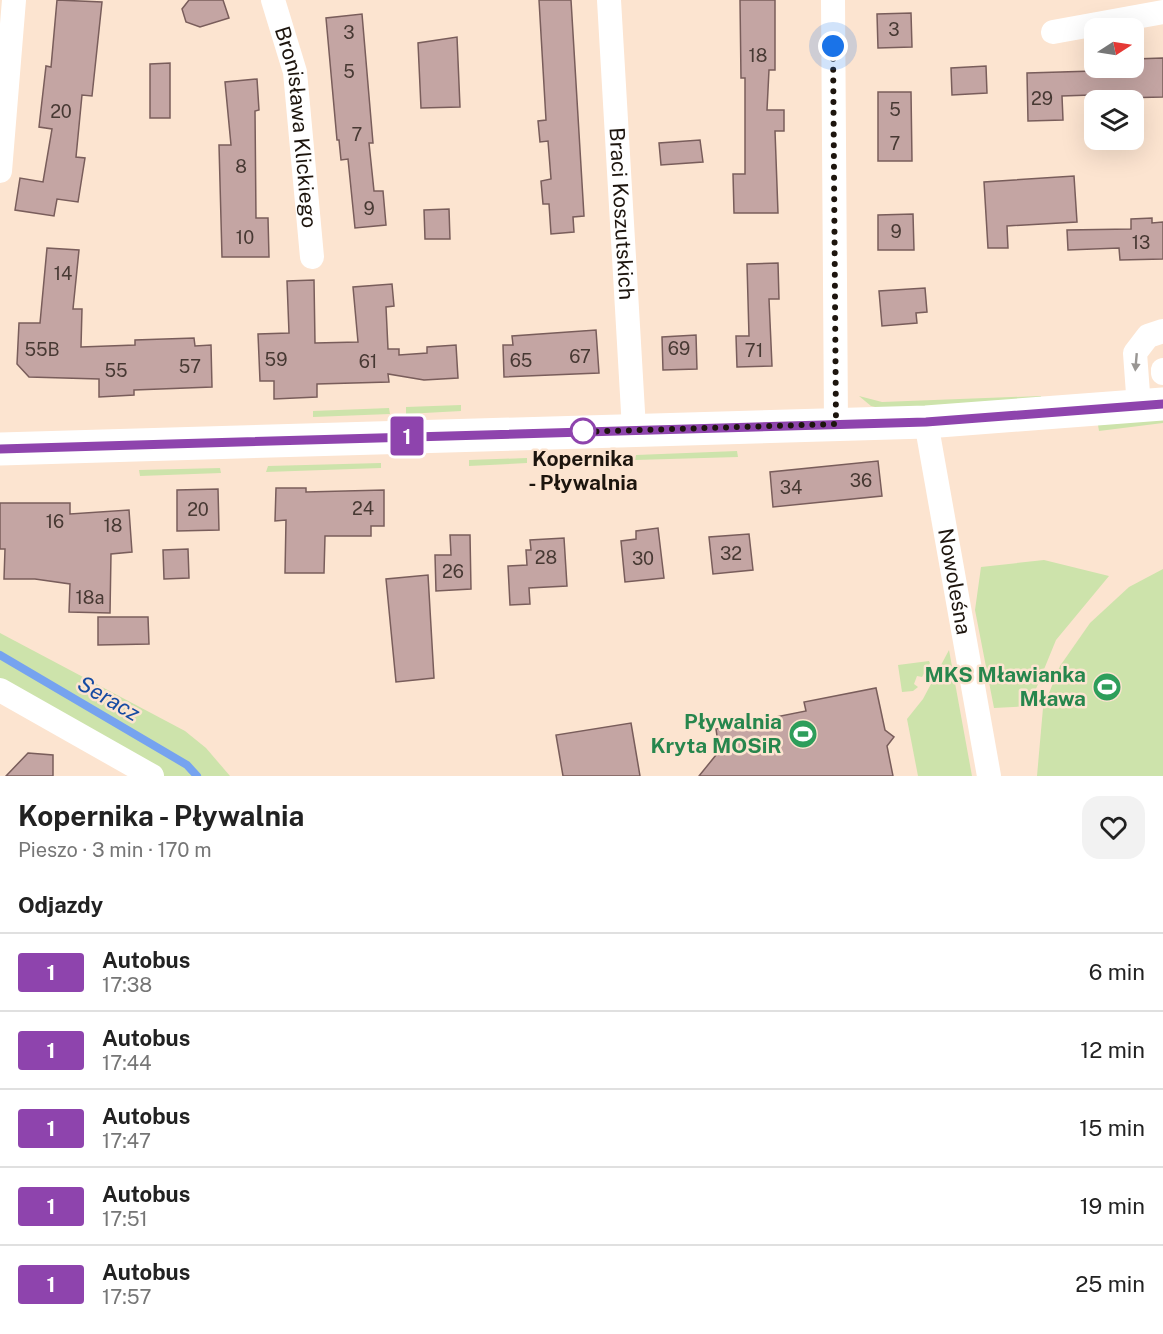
<!DOCTYPE html>
<html lang="pl">
<head>
<meta charset="utf-8">
<style>
  body { margin:0; font-family:"Public Sans",sans-serif; background:#f2f2f2; color:#222; height:100vh; display:flex; flex-direction:column; font-size:22px; white-space:nowrap }
  * { box-sizing:border-box; margin:0 }
  p { font-size:20px; color:#767676 }
  .icon { flex:none; width:33px; height:33px; fill:none; stroke:currentColor; stroke-width:2; stroke-linecap:round; stroke-linejoin:round }
  .map { position:relative; height:776px; overflow:hidden }
  .side { display:flex; flex-direction:column; background:#fff; flex:1 }
  .side>* { flex:none }
  .badge { padding:0 12px; border-radius:4px; font-size:21px; line-height:39px }
  .needle { width:39px; rotate:78deg }
  .tools { position:absolute; left:1084px; top:18px; display:grid; gap:12px }
  .tools a { display:grid; place-items:center; width:60px; height:60px; border-radius:12px; background:#fff; box-shadow:0 6px 24px #0002; font-size:30px }
  .you { position:absolute; width:30px; height:30px; margin:-15px; border:4px solid #fff; border-radius:50%; background:#1a73e8; box-shadow:0 0 0 9px #1a73e833 }
  .map>.badge { position:absolute; translate:-50% -50%; box-shadow:0 0 0 3px #fff }
  h2 { padding:0 18px; font-size:22px; line-height:54px }
  .round { display:grid; place-items:center; flex:none; width:63px; height:63px; border-radius:18px; background:#f2f2f2 }
  .overview { display:flex; align-items:center; justify-content:space-between; height:102px; padding:0 18px }
  h1 { font-size:28px; font-weight:700; line-height:45px }
  ul { padding:0; list-style:none }
  li { display:flex; align-items:center; gap:18px; height:78px; padding:0 18px; border-top:2px solid #e0e0e0 }
  li div { flex:1 }
  li b { display:block; font-size:22px }
  li em { font-style:normal }
  li .badge { min-width:66px; font-weight:700; text-align:center }
  .map>svg:first-child { display:block }
</style>
</head>
<body>
<div class="map">
<svg width="1163" height="776" viewBox="0 0 1163 776">
  <rect width="100%" height="100%" fill="#fce4d0"/>
  <g fill="#cde3ab">
    <path d="M 859,396 L 882,402 L 1041,396 L 1041,402 L 884,409 L 871,406 Z"/>
    <path d="M 461,405 L 461,411 L 406,414 L 406,407 Z"/>
    <path d="M 389,408 L 390,414 L 313,417 L 313,411 Z"/>
    <path d="M 1163,418 L 1163,423 L 1099,431 L 1098,425 Z"/>
    <path d="M 737,451 L 738,457 L 635,460 L 636,455 Z"/>
    <path d="M 622,455 L 622,461 L 540,463 L 541,457 Z"/>
    <path d="M 527,458 L 527,463 L 469,466 L 469,460 Z"/>
    <path d="M 381,463 L 381,468 L 266,472 L 268,466 Z"/>
    <path d="M 220,468 L 221,473 L 140,476 L 139,470 Z"/>
    <path d="M 1044,560 L 1109,576 L 1056,640 L 1029,706 L 994,708 L 975,610 L 981,567 Z"/>
    <path d="M 1163,569 L 1163,776 L 1037,776 L 1043,708 L 1060,666 L 1090,623 L 1129,587 Z"/>
    <path d="M 0,633 L 185,731 L 206,748 L 230,776 L 156,776 L 0,680 Z"/>
    <path d="M 949,650 L 972,776 L 918,776 L 907,719 L 923,699 Z"/>
    <path d="M 929,661 L 930,663 L 922,677 L 917,676 L 914,684 L 918,687 L 913,691 L 902,692 L 898,665 Z"/>
  </g>
  <g fill="none" stroke-linecap="round" stroke-linejoin="round">
    <path stroke="#76a3ef" stroke-width="8" d="M 0,655 L 187,765 L 197,776"/>
  </g>
  <g fill="#c4a5a3" stroke="#795d5b" stroke-width="1.5">
    <path d="M 57,0 L 102,2 L 92,96 L 82,95 L 76,157 L 85,158 L 78,202 L 57,199 L 54,216 L 15,210 L 20,178 L 43,182 L 52,129 L 39,127 L 46,66 L 51,67 Z"/>
    <path d="M 189,0 L 223,0 L 229,18 L 200,27 L 186,22 L 182,9 Z"/>
    <path d="M 539,0 L 571,0 L 584,216 L 573,217 L 574,232 L 551,234 L 549,204 L 543,204 L 541,181 L 551,179 L 548,141 L 540,142 L 538,121 L 546,120 Z"/>
    <path d="M 740,0 L 775,0 L 775,70 L 769,70 L 767,110 L 784,110 L 784,131 L 775,131 L 778,213 L 734,213 L 733,174 L 745,174 L 745,78 L 741,78 Z"/>
    <path d="M 911,13 L 912,47 L 878,48 L 877,14 Z"/>
    <path d="M 362,14 L 373,143 L 369,143 L 374,191 L 383,191 L 386,225 L 355,228 L 348,159 L 341,160 L 339,140 L 337,140 L 326,18 Z"/>
    <path d="M 457,37 L 460,107 L 421,108 L 418,43 Z"/>
    <path d="M 1163,58 L 1163,97 L 1120,98 L 1120,94 L 1062,96 L 1063,120 L 1028,121 L 1027,73 L 1094,71 L 1094,68 L 1135,68 L 1134,59 Z"/>
    <path d="M 170,63 L 170,118 L 150,118 L 150,64 Z"/>
    <path d="M 986,66 L 987,93 L 952,95 L 951,68 Z"/>
    <path d="M 257,79 L 259,110 L 255,111 L 256,218 L 268,218 L 269,257 L 222,257 L 219,145 L 231,145 L 225,82 Z"/>
    <path d="M 878,92 L 911,92 L 912,161 L 878,161 Z"/>
    <path d="M 700,140 L 703,162 L 661,165 L 659,143 Z"/>
    <path d="M 1074,176 L 1077,222 L 1007,226 L 1008,248 L 988,248 L 984,182 Z"/>
    <path d="M 449,209 L 450,239 L 425,239 L 424,210 Z"/>
    <path d="M 913,214 L 914,250 L 878,250 L 878,215 Z"/>
    <path d="M 1152,218 L 1152,223 L 1163,222 L 1163,259 L 1120,260 L 1119,248 L 1068,250 L 1067,230 L 1131,229 L 1131,219 Z"/>
    <path d="M 47,248 L 79,250 L 73,309 L 82,309 L 81,347 L 135,345 L 135,340 L 194,338 L 195,346 L 211,345 L 212,387 L 134,390 L 134,395 L 99,397 L 99,379 L 29,377 L 17,364 L 19,323 L 40,323 Z"/>
    <path d="M 778,263 L 779,299 L 769,299 L 772,366 L 737,367 L 736,336 L 749,336 L 747,264 Z"/>
    <path d="M 314,280 L 315,343 L 358,342 L 353,287 L 392,284 L 394,306 L 386,307 L 388,349 L 399,349 L 399,355 L 427,353 L 427,347 L 456,345 L 458,378 L 424,380 L 388,374 L 389,382 L 317,384 L 317,397 L 274,399 L 274,381 L 260,381 L 258,334 L 289,333 L 287,281 Z"/>
    <path d="M 925,288 L 927,312 L 916,313 L 917,323 L 882,326 L 879,291 Z"/>
    <path d="M 596,330 L 599,373 L 504,377 L 503,345 L 513,345 L 512,336 Z"/>
    <path d="M 696,335 L 697,369 L 663,370 L 662,337 Z"/>
    <path d="M 878,461 L 882,496 L 773,507 L 770,472 Z"/>
    <path d="M 276,488 L 306,488 L 306,492 L 384,490 L 384,526 L 371,526 L 371,536 L 325,536 L 324,573 L 285,573 L 286,520 L 275,521 Z"/>
    <path d="M 218,489 L 219,530 L 177,531 L 177,490 Z"/>
    <path d="M 0,503 L 70,503 L 70,514 L 129,510 L 132,552 L 111,554 L 110,613 L 69,612 L 70,584 L 35,579 L 4,579 L 5,549 L 0,549 Z"/>
    <path d="M 658,528 L 664,578 L 625,582 L 621,541 L 636,539 L 636,531 Z"/>
    <path d="M 749,534 L 753,570 L 713,574 L 709,537 Z"/>
    <path d="M 450,535 L 470,535 L 471,589 L 436,591 L 435,555 L 451,555 Z"/>
    <path d="M 564,538 L 567,586 L 529,588 L 530,604 L 510,605 L 508,566 L 527,565 L 526,550 L 531,550 L 530,540 Z"/>
    <path d="M 188,549 L 189,578 L 164,579 L 163,550 Z"/>
    <path d="M 428,575 L 434,678 L 396,682 L 386,579 Z"/>
    <path d="M 98,617 L 148,617 L 149,644 L 98,645 Z"/>
    <path d="M 876,688 L 885,730 L 894,737 L 887,746 L 893,776 L 699,776 L 716,755 L 714,746 L 718,743 L 716,729 L 806,711 L 804,702 Z"/>
    <path d="M 631,723 L 640,776 L 563,776 L 556,735 Z"/>
    <path d="M 28,753 L 53,755 L 53,776 L 6,776 Z"/>
  </g>
  <g fill="none" stroke-linecap="round" stroke-linejoin="round">
    <g stroke="#fff" stroke-width="24">
      <path id="s1" d="M 273,0 L 295,72 L 312,257"/>
      <path id="s2" d="M 609,0 L 634,429"/>
      <path d="M 833,0 L 836,424"/>
      <path d="M 1053,32 L 1163,12"/>
      <path d="M 0,171 L 14,0"/>
      <path d="M 1163,370 L 1163,373"/>
      <path d="M 1139,407 L 1135,353 L 1148,336 L 1163,331"/>
      <path id="s3" d="M 926,422 L 989,776"/>
      <path d="M 0,690 L 152,776"/>
    </g>
    <path stroke="#fff" stroke-width="33" d="M 0,449 L 926,422 L 1163,404"/>
  </g>
  <defs><path id="oneway-solid" d="M-6-.8H1V-3.2L6.5 0L1 3.2V.8H-6Z" transform="scale(1.5)"/></defs>
  <use fill="#999693" href="#oneway-solid" transform="translate(1136 362) rotate(95)"/>
  <g fill="none" stroke-linecap="round" stroke-linejoin="round">
    <g stroke="#fff" stroke-width="14">
      <path id="line" d="M 0,449 L 926,422 L 1163,404"/>
    </g>
    <use href="#line" stroke="#8e44ad" stroke-width="9"/>
    <path stroke="#1d150e" stroke-width="6" stroke-dasharray="0 10.8" d="M 583,431 L 579,432 L 836,424 L 833,46"/>
  </g>
  <defs>
    <g id="stadium-disc" transform="scale(1.5)"><circle r="9.5" fill="#2e9e5b" stroke="#fce4d0"/><path d="M0-5a6.5 5 0 1 0 0 10a6.5 5 0 1 0 0-10ZM-3.5-1.8h7v3.6h-7Z" fill="#fff"/></g>
  </defs>
  <g fill-rule="evenodd">
    <use href="#stadium-disc" x="1107" y="687"/>
    <use href="#stadium-disc" x="803" y="734"/>
  </g>
  <circle fill="#fff" stroke="#8e44ad" stroke-width="3" cx="583" cy="431" r="12"/>
  <g text-anchor="middle" stroke-width="5" stroke-linejoin="round" paint-order="stroke">
    <g font-size="18" fill="#473933">
      <text x="894" y="36">3</text>
      <text x="349" y="39">3</text>
      <text x="758" y="62">18</text>
      <text x="349" y="78">5</text>
      <text x="1042" y="105">29</text>
      <text x="895" y="116">5</text>
      <text x="61" y="118">20</text>
      <text x="357" y="141">7</text>
      <text x="895" y="150">7</text>
      <text x="241" y="173">8</text>
      <text x="369" y="215">9</text>
      <text x="896" y="238">9</text>
      <text x="245" y="244">10</text>
      <text x="1141" y="249">13</text>
      <text x="63" y="280">14</text>
      <text x="679" y="355">69</text>
      <text x="42" y="356">55B</text>
      <text x="754" y="357">71</text>
      <text x="580" y="363">67</text>
      <text x="276" y="366">59</text>
      <text x="521" y="367">65</text>
      <text x="368" y="368">61</text>
      <text x="190" y="373">57</text>
      <text x="116" y="377">55</text>
      <text x="861" y="487">36</text>
      <text x="791" y="494">34</text>
      <text x="363" y="515">24</text>
      <text x="198" y="516">20</text>
      <text x="55" y="528">16</text>
      <text x="113" y="532">18</text>
      <text x="731" y="560">32</text>
      <text x="546" y="564">28</text>
      <text x="643" y="565">30</text>
      <text x="453" y="578">26</text>
      <text x="90" y="604">18a</text>
    </g>
    <g font-size="21" fill="#1d150e" stroke="#fce4d0">
      <text dy="7" stroke="none"><textPath href="#s1" startOffset="130">Bronisława Klickiego</textPath></text>
      <text dy="7" stroke="none"><textPath href="#s2" startOffset="214">Braci Koszutskich</textPath></text>
      <text dy="7" stroke="none"><textPath href="#s3" startOffset="162">Nowoleśna</textPath></text>
    </g>
    <g font-size="21" font-weight="bold" fill="#1d150e" stroke="#fce4d0">
      <text x="583" y="466">Kopernika<tspan x="583" dy="24">- Pływalnia</tspan></text>
    </g>
    <g font-size="21" font-weight="bold" fill="#27864d" stroke="#fce4d0" text-anchor="end">
      <text x="1086" y="682">MKS Mławianka<tspan x="1086" dy="24">Mława</tspan></text>
      <text x="782" y="729">Pływalnia<tspan x="782" dy="24">Kryta MOSiR</tspan></text>
    </g>
    <g font-size="22" font-style="italic" fill="#154aa2" stroke="#fce4d0">
      <text transform="translate(109 698) rotate(30)" y="8">Seracz</text>
    </g>
  </g>
</svg>
<div class="tools">
<a><svg class="needle" viewBox="-14 -14 28 28"><path d="M0-13l5 13h-10z" fill="#e53935"/><path d="M0 13l5-13h-10z" fill="#767676"/></svg></a>
<a><svg class="icon" aria-label="layers" viewBox="0 0 24 24"><path d="M12 4l9 5-9 5-9-5zM3 14l9 5 9-5"/></svg></a>
</div>
<div class="you" style="left:833px;top:46px"></div>
<b class="badge" style="left:407px;top:436px;background:#8e44ad;color:#fff">1</b>
</div>
<section class="side">
<div class="overview"><div><h1>Kopernika - Pływalnia</h1><p>Pieszo · 3 min · 170 m</p></div><a class="round"><svg class="icon" aria-label="heart" viewBox="0 0 24 24"><path d="M12 20l-8-8c-3-5 5-10 8-4 3-6 11-1 8 4z"/></svg></a></div>
<h2>Odjazdy</h2>
<ul>
<li><span class="badge" style="background:#8e44ad;color:#fff">1</span><div><b>Autobus</b><p>17:38</p></div><em>6 min</em></li>
<li><span class="badge" style="background:#8e44ad;color:#fff">1</span><div><b>Autobus</b><p>17:44</p></div><em>12 min</em></li>
<li><span class="badge" style="background:#8e44ad;color:#fff">1</span><div><b>Autobus</b><p>17:47</p></div><em>15 min</em></li>
<li><span class="badge" style="background:#8e44ad;color:#fff">1</span><div><b>Autobus</b><p>17:51</p></div><em>19 min</em></li>
<li><span class="badge" style="background:#8e44ad;color:#fff">1</span><div><b>Autobus</b><p>17:57</p></div><em>25 min</em></li>
</ul>
</section>
</body>
</html>
